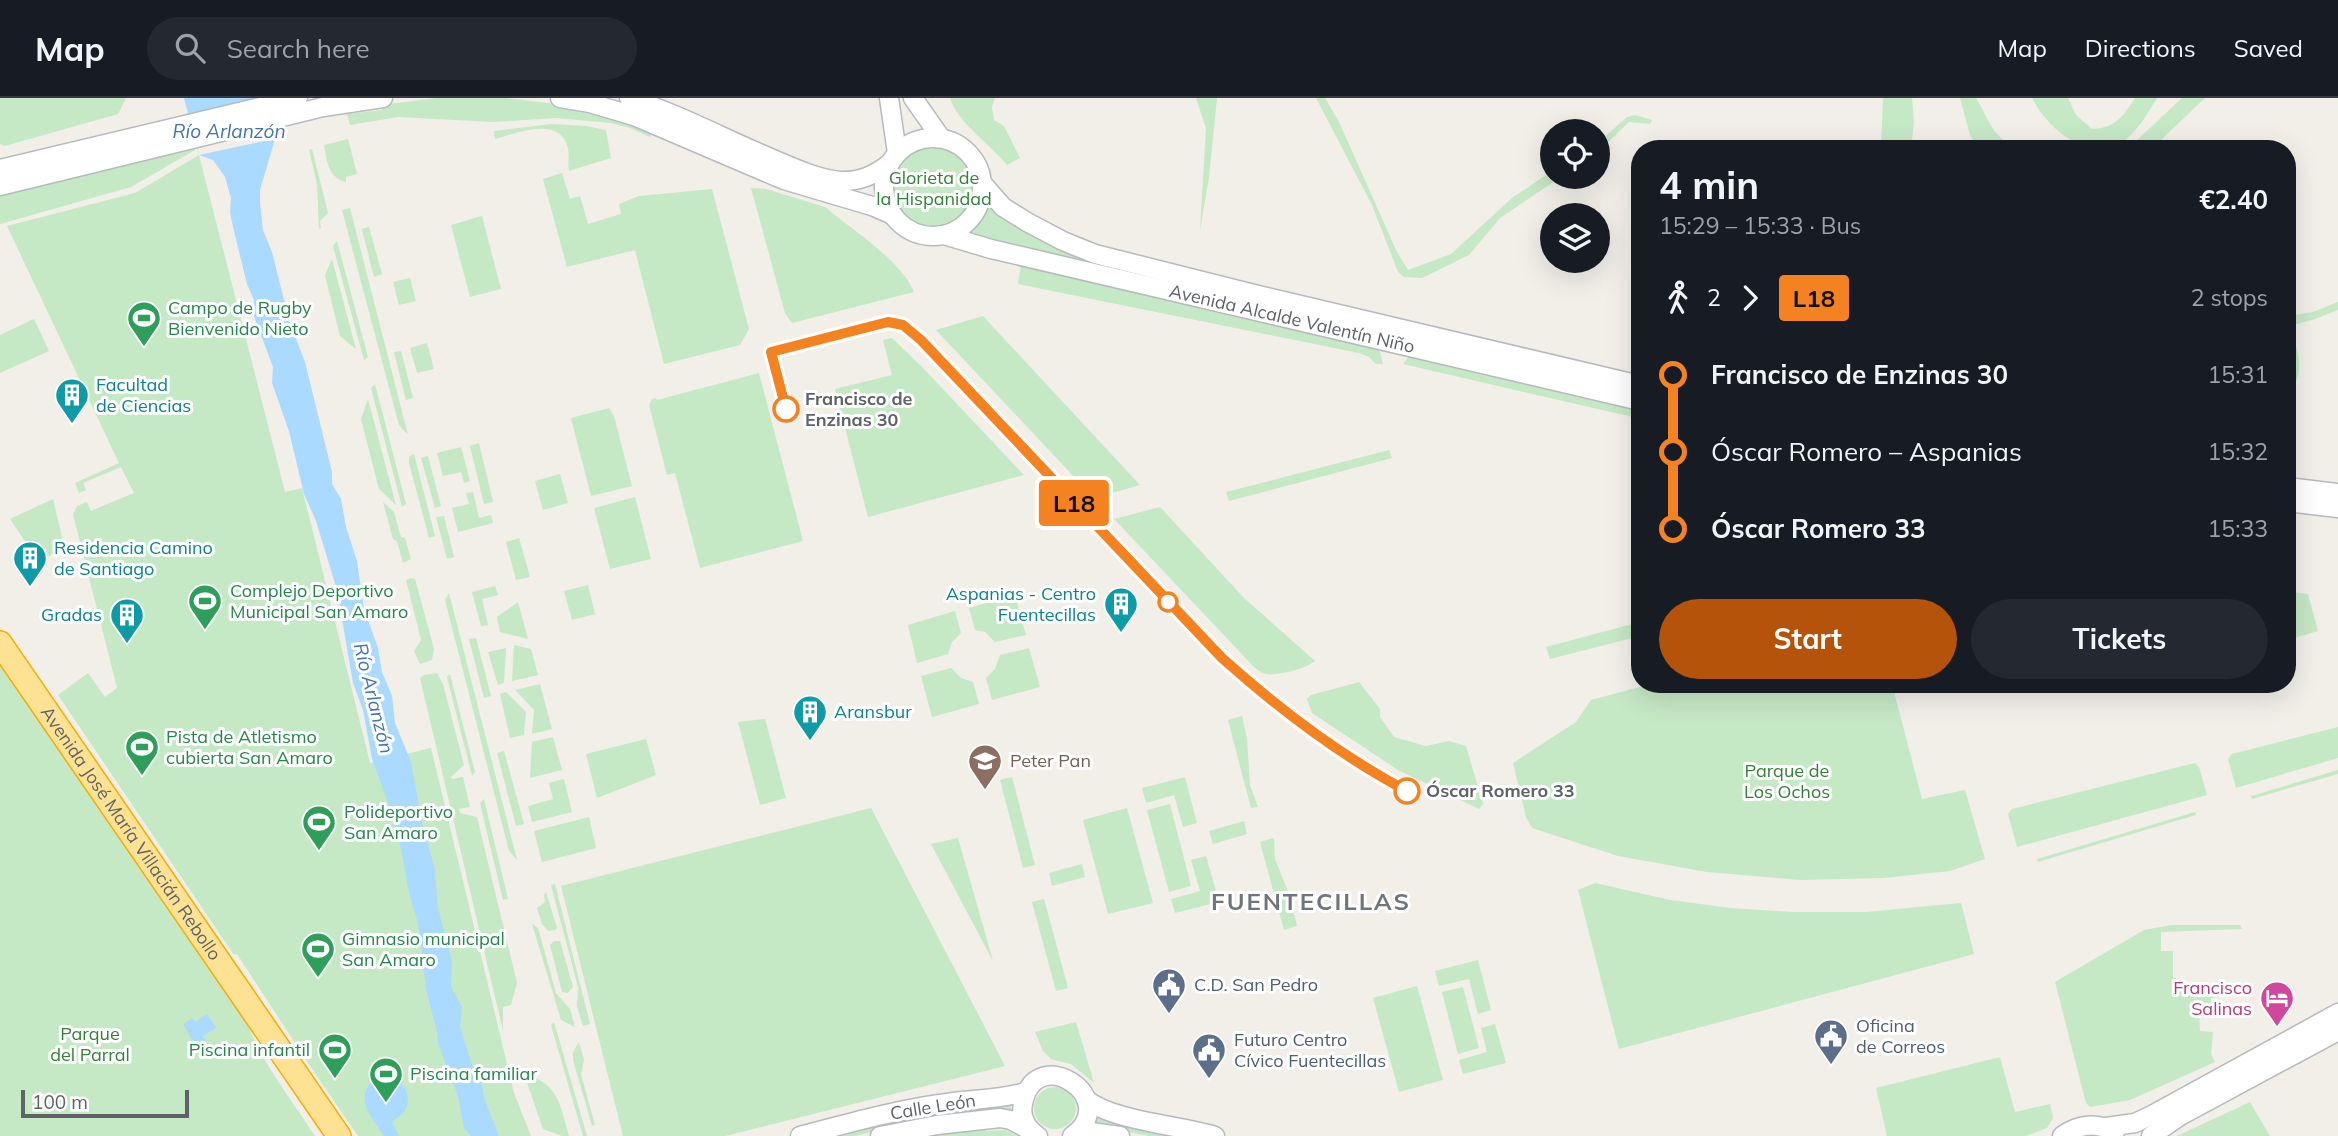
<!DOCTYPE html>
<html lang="en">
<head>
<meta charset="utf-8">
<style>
  body { margin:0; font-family:Mulish,sans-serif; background:#242831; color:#f1f3f6; height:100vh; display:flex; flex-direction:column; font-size:26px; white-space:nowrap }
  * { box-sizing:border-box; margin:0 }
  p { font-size:23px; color:#9ea1a6 }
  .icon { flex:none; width:38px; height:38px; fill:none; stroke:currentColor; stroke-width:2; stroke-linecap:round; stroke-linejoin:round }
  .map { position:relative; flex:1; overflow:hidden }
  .panel { position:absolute; left:1631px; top:42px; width:665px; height:553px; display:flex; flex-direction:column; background:#171b24; border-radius:28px; box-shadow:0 7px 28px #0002 }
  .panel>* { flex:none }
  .badge { padding:0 14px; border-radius:5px; font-size:24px; line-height:46px }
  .buttons { position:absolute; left:1540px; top:21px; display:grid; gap:14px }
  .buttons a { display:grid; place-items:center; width:70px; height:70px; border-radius:50%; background:#171b24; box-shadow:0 7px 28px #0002; font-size:35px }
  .scale { position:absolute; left:21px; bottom:18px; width:168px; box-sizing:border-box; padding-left:7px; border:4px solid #5f6368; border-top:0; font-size:19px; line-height:24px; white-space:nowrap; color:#5f6368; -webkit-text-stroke:5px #fff; paint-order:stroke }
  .map>.badge { position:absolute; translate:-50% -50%; box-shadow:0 0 0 4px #fff }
  .legs { display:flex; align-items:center; gap:10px; height:77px; padding:0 28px; font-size:23px }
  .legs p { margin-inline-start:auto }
  .overview { display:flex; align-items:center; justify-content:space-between; height:119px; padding:0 28px }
  h1 { font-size:38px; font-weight:700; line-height:52px }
  .cta { display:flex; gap:14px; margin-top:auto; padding:14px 28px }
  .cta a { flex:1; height:80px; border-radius:42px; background:#b45309; color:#fff; font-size:28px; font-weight:700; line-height:80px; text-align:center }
  .cta a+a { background:#242831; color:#f1f3f6 }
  ul { padding:0 28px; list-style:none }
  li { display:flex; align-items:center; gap:24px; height:77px; font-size:26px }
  li i { display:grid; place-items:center; width:10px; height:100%; margin:0 9px; background:currentColor }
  li i::after { content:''; width:18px; height:18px; margin:-9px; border:5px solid; border-radius:50%; background:#171b24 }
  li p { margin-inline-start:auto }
  li:first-child i { background:linear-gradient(#0000 50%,currentColor 0) }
  li:last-child i { background:linear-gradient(currentColor 50%,#0000 0) }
  header { display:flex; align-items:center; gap:42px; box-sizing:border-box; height:98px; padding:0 35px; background:#171b24; border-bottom:2px solid #363941 }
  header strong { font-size:33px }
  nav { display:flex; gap:38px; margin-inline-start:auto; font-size:24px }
  .search { width:490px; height:63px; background:#242831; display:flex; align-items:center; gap:18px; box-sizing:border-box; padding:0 24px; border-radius:38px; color:#9ea1a6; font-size:26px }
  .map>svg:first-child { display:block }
</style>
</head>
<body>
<header>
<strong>Map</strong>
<div class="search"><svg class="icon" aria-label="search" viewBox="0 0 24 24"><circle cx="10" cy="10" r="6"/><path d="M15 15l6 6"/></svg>Search here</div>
<nav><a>Map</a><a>Directions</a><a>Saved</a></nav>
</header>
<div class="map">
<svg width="2338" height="1038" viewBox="0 0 2338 1038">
  <rect width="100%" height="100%" fill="#f1efe8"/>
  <g fill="#c5e8c5">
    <path d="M 0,0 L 126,0 L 118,16 L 5,48 L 0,46 Z"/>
    <path d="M 436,0 L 506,0 L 573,8 L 653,31 L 650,39 L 630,30 L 611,25 L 556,20 L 492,24 L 398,19 L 350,27 L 347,16 L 382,12 L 382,7 Z"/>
    <path d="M 950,0 L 995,0 L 992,9 L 994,22 L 1004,28 L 1020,60 L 1007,67 C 991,47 957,24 950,0 Z"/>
    <path d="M 1196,0 L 1217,0 L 1209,79 L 1200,132 L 1206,30 Z"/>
    <path d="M 1316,0 L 1325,0 L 1339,24 L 1397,154 L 1408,172 L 1451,156 L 1512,100 L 1552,73 L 1552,79 L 1561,79 L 1500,120 L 1469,157 L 1422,180 L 1404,179 L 1398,174 L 1372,107 Z"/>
    <path d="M 1883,0 L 1912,0 L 1914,23 L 1911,51 L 1881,51 Z"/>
    <path d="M 1960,0 L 1976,0 C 1991,25 1990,35 2016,51 L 1978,51 L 1970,37 Z"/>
    <path d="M 2032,0 L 2068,0 L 2076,17 L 2092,31 C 2115,30 2123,19 2135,0 L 2157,0 L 2142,24 L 2119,50 C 2081,58 2049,32 2032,0 Z"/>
    <path d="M 2182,0 L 2205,0 L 2163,40 L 2158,51 L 2125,51 L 2133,46 Z"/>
    <path d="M 1635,17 L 1652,22 L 1650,26 L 1629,24 L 1598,54 L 1598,45 L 1627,19 Z"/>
    <path d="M 551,26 L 586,28 L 606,32 L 611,60 L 569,73 C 567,65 570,59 568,51 C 561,17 517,35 495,41 L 494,33 Z"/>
    <path d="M 348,41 L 357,76 L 346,79 L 346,84 C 328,79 327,64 324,47 Z"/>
    <path d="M 194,48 L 195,52 L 131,89 L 0,126 L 0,96 Z"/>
    <circle cx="934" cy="91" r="41"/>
    <path d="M 312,51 L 328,115 L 320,123 L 321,130 L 319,131 L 317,86 L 309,52 Z"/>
    <path d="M 199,57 L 285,394 L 302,390 L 370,665 L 431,650 L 514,995 L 531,1038 L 358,1038 L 312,971 L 237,856 L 234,857 L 58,597 L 88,575 L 105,599 L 117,590 L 73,416 L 77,408 L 87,404 L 91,413 L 134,395 L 121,369 L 83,385 L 86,392 L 79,395 L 75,385 L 119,365 L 7,128 L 135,95 Z"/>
    <path d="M 562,75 L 570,101 L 580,98 L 588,126 L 621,116 L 619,106 L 639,98 L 712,91 L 749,231 L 740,247 L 664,266 L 635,152 L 567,169 L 543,81 Z"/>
    <path d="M 751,90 L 766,91 L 825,109 L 831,114 C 857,135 902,164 914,194 L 792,225 L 785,215 Z"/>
    <path d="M 989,104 L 1020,129 L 1441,247 L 966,139 L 980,125 Z"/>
    <path d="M 350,110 L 408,337 L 399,327 L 342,112 Z"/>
    <path d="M 482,118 L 501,191 L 470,199 L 451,127 Z"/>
    <path d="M 369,129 L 382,176 L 374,179 L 362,131 Z"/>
    <path d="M 337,143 L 368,259 L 364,262 L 333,148 Z"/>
    <path d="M 332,161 L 356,251 L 340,238 L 325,177 Z"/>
    <path d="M 1021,167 L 1371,246 L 1380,254 L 1383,266 L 1376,266 L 1369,259 L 1359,255 L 1018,186 Z"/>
    <path d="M 410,180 L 416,203 L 399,207 L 393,184 Z"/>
    <path d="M 2338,204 L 2338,212 L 2315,221 L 2290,228 C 2296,248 2309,278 2287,293 L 2287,218 L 2313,214 Z"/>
    <path d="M 983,218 L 1140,387 L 1094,400 L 936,232 Z"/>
    <path d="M 34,221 L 49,253 L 0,275 L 0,237 Z"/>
    <path d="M 892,240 L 924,271 L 1024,377 L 868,419 L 835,291 L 892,277 L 883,242 Z"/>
    <path d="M 427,245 L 434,271 L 417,275 L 410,250 Z"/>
    <path d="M 401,253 L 413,300 L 406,302 L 394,254 Z"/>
    <path d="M 1410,257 L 1627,307 L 1636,315 L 1637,320 L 1403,266 Z"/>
    <path d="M 759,275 L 803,443 L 700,470 L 675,375 L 667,377 L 649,307 L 652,301 L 656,300 L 657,302 Z"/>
    <path d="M 375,286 L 406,406 L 402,409 L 371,290 Z"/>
    <path d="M 368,301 L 396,407 L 379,391 L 361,321 Z"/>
    <path d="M 609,310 L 614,318 L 632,388 L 591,398 L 571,320 Z"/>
    <path d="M 479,345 L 493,404 L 484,406 L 470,348 Z"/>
    <path d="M 461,349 L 470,383 L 464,385 L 461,374 L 443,378 L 437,355 Z"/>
    <path d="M 1389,352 L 1392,360 L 1229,403 L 1226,394 Z"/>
    <path d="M 414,356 L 435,438 L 429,440 L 409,365 L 409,359 Z"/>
    <path d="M 428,358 L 441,408 L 435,410 L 421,360 Z"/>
    <path d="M 560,376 L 568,405 L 543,412 L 535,383 Z"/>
    <path d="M 473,394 L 479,420 L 491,417 L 493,425 L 458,434 L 452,410 L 469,406 L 466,395 Z"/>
    <path d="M 635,399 L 651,461 L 610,471 L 594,410 Z"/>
    <path d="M 53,401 L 64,448 L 48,459 L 38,444 L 29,449 L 10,421 Z"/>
    <path d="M 383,404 L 394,414 L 401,439 L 405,440 L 411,461 L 403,465 L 397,443 L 393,441 Z"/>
    <path d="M 1160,409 L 1244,500 L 1315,563 C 1309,570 1276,578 1266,576 C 1256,574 1246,560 1239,553 L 1114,421 Z"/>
    <path d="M 444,418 L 454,459 L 447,461 L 436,419 Z"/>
    <path d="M 519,440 L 530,479 L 516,482 L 506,444 Z"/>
    <path d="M 411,480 L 415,481 L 434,551 L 432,562 L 420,566 L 414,553 L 421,542 L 406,482 Z"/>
    <path d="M 588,487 L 595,516 L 572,522 L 564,493 Z"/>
    <path d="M 495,488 L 498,497 L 482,501 L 488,527 L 481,528 L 472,494 Z"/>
    <path d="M 2287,493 L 2308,496 L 2318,533 L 2287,542 Z"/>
    <path d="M 449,495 L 517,762 L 509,753 L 445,502 Z"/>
    <path d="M 1015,497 L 1026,537 L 995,544 L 985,534 L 975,532 L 969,510 Z"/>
    <path d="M 518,504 L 528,541 L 500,534 L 497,519 Z"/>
    <path d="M 955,513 L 961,535 L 952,544 L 948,556 L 917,565 L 908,527 Z"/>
    <path d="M 1640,524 L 1640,538 L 1550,561 L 1546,549 Z"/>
    <path d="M 476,540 L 491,598 L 484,600 L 469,541 Z"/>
    <path d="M 514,547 L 531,551 L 538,577 L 512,583 Z"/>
    <path d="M 506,550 L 504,585 L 498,587 L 488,554 Z"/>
    <path d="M 1029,550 L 1040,589 L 992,602 L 986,580 L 995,571 L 1000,557 Z"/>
    <path d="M 0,562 L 248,927 C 263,967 292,1002 315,1038 L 0,1038 Z"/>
    <path d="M 951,570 L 961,580 L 973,584 L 979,606 L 932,619 L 921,578 Z"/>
    <path d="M 437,575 L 443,586 L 464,667 L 451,679 L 452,681 L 463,679 L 470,709 L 459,711 L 460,715 L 477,719 L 517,885 L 511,907 L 503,909 L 503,933 L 420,580 L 424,577 Z"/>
    <path d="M 450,576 L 475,674 L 472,678 L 447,579 Z"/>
    <path d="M 1359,584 L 1380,611 L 1380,619 L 1394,639 L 1426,648 L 1449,643 L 1466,648 L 1483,706 L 1479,711 L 1398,672 L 1312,615 L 1307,601 L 1311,597 Z"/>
    <path d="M 540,586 L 552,631 L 532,636 L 534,612 L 515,592 Z"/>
    <path d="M 1651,586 L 1892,586 L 1922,701 L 1965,692 L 1985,761 L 1950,773 L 1883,780 L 1800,782 L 1707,774 L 1618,758 L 1532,730 L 1526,719 L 1513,665 L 1576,624 L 1591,602 Z"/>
    <path d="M 506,594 L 526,614 L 524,637 L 510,640 L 500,596 Z"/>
    <path d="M 1242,618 L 1247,641 L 1250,687 L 1258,709 L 1251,710 L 1228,622 Z"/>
    <path d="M 765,621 L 786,700 L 760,707 L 738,624 Z"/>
    <path d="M 2338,629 L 2338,660 L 2236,690 L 2228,661 L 2232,656 Z"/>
    <path d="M 553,639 L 562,672 L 530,680 L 532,644 Z"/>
    <path d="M 646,641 L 656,677 L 597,700 L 586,656 Z"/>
    <path d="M 504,653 L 524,726 L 516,728 L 497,655 Z"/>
    <path d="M 2195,665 L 2199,669 L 2207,697 L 2017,749 L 2008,716 L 2012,711 Z"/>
    <path d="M 2338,672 L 2338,676 L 2252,701 L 2251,698 Z"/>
    <path d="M 1012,679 L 1035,767 L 1023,770 L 1000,682 Z"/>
    <path d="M 1185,679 L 1197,725 L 1183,729 L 1174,697 L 1146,705 L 1142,690 Z"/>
    <path d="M 564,681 L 572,714 L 532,724 L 528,708 L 553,701 L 549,685 Z"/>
    <path d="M 484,701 L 508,801 L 503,802 L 480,705 Z"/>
    <path d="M 1170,706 L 1191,788 L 1169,794 L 1147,712 Z"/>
    <path d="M 871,710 L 1005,968 L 725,1038 L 623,1038 L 561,788 Z"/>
    <path d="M 1127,710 L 1153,805 L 1108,816 L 1083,722 Z"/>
    <path d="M 2195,714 L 2196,717 L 2038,764 L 2037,761 Z"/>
    <path d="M 589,719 L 596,750 L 542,764 L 534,733 Z"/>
    <path d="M 1244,723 L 1247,736 L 1213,746 L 1209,733 Z"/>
    <path d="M 958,740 L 993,863 L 931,746 Z"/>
    <path d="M 1274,740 L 1275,761 L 1289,796 L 1297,828 L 1284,832 L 1260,744 Z"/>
    <path d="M 1206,758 L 1219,804 L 1175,815 L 1171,801 L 1200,793 L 1191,762 Z"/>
    <path d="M 1082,766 L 1085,779 L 1052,788 L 1049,775 Z"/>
    <path d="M 1595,785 L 1670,802 L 1730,810 L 1794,814 L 1866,814 L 1961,805 L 1974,856 L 1619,951 L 1578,792 Z"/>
    <path d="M 555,786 L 590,926 L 583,928 L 577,908 L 578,889 L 551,787 Z"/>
    <path d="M 546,794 L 557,830 L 555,832 L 548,833 L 542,826 L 537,810 L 545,804 L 544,797 Z"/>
    <path d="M 1044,801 L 1068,890 L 1056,893 L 1032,804 Z"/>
    <path d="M 532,826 L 538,830 L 556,895 L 570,911 L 575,929 L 561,922 Z"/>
    <path d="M 2171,827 L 2240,827 L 2242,831 L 2161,834 L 2161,853 L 2173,853 L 2173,879 L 2176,880 L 2177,889 L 2186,890 L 2186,894 L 2195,894 L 2195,899 L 2205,899 L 2205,894 L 2219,895 L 2219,899 L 2211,900 L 2211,914 L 2226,914 L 2226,919 L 2211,919 L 2211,914 L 2199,914 L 2200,933 L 2213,934 L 2211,956 L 2215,964 L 2130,1002 L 2090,1009 L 2086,1005 L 2055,884 L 2144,832 Z"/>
    <path d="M 554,843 L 560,843 L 573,889 L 568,895 L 562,894 L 550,847 Z"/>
    <path d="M 1478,862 L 1491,912 L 1478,916 L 1469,881 L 1439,888 L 1435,873 Z"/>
    <path d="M 1417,888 L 1443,982 L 1399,994 L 1373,900 Z"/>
    <path d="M 1463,889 L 1479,950 L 1458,956 L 1442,894 Z"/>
    <path d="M 554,924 L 587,1038 L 583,1038 L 551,927 Z"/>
    <path d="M 1076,924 L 1094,985 L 1071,966 L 1051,961 L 1043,953 L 1035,934 Z"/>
    <path d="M 1495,926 L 1506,965 L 1463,976 L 1459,962 L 1487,954 L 1481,930 Z"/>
    <path d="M 579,944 L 584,962 L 581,976 L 595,1027 L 592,1028 L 573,962 L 573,954 Z"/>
    <path d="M 2000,959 L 2015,1014 L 2050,1006 L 2053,1020 L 2047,1030 L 2026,1038 L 1887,1038 L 1876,990 Z"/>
    <path d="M 524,976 C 559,985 560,1007 569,1038 L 562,1038 L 543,1031 Z"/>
    <circle cx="1055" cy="1010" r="21"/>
    <path d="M 1010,1004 L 1012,1015 L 886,1030 L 855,1038 L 824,1038 L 884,1023 Z"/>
    <path d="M 2250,1004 L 2270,1038 L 2177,1038 Z"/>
    <path d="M 1095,1018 L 1188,1038 L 1149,1038 L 1092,1027 Z"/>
    <path d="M 986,1029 L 986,1033 L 1006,1032 L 1018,1038 L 914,1038 Z"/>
  </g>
  <g fill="#aadaff">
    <path d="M 184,0 L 271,0 L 256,13 L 275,41 L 260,92 L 260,105 L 263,132 L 272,154 L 284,202 L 290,210 L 287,217 L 305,264 L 332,374 L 332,386 L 341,401 L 346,429 L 357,463 L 364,511 L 378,550 L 382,574 L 392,598 L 395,625 L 411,664 L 422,724 L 435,772 L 438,810 L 452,864 L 451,888 L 462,909 L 460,928 L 472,967 L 482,987 L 485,1002 L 499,1038 L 471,1038 L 464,1030 L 458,998 L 438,945 L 437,934 L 426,891 L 418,825 L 409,795 L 401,750 L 388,705 L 372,661 L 363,612 L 353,585 L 337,492 L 316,423 L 304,396 L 289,333 L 272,285 L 273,269 L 253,216 L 254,202 L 247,186 L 233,129 L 230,114 L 231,100 L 225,79 L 213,62 L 199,57 Z"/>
    <path d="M 207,916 L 216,930 L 203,938 L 206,942 L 196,948 L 183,926 L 192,920 L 195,924 Z"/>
    <path d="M 391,979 C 404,985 413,998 405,1012 C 402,1017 396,1020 392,1024 L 399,1038 L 384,1038 C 375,1024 355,1003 370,986 C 376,979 383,979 391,979 Z"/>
  </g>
  <path fill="#f1efe8" d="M 265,0 L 261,14 L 278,40 L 199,57 L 190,17 Z"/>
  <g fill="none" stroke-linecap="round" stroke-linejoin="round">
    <g stroke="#b6babf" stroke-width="21">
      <g id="secondary">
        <path d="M 560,0 L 590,5 L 634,18 L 784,82 L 872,108 L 893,117"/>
        <path d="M 629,0 C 679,16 725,41 773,61 C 794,70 818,81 840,83 C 860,84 875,77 890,65"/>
        <path d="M 889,0 L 897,55"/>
        <path d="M 913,0 L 941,40"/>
        <circle cx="933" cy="89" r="49"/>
        <path d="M 0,71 L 298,0"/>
        <path d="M 982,85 L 1003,109 L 1027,124 L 1063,143 L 1095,156 L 1254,196 L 1640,287"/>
        <path d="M 0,88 L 323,9 L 383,0"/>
        <path d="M 944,137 L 991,151 L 1640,303"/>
        <path d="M 2287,389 L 2338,395"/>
        <path d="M 2287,404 L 2338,410"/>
        <path d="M 1086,1001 C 1112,1023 1179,1027 1215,1038"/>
        <path d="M 2106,1029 L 2135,1025 L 2152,1017 L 2338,915"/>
        <path d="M 1077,1035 L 1091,1034 L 1120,1038"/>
        <path d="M 800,1038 C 846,1026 892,1013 939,1006 C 968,1001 997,1002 1026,994"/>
        <path d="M 880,1038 L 937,1027 L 1000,1020 L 1011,1022 L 1031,1033"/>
        <path d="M 1038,1038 C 1027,1031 1020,1019 1023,1006 C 1035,942 1124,1001 1072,1038"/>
        <path d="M 2062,1038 C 2078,1026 2097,1024 2115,1034"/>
        <path d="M 2151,1038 L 2180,1018 L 2338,933"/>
      </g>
    </g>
    <g stroke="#f9ab00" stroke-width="26">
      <g id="highway">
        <path id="s1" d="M 0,545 L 339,1038"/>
      </g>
    </g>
    <use href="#secondary" stroke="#fff" stroke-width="18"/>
    <use href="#highway" stroke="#fde293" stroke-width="23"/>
  </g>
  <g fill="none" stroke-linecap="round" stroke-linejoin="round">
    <g stroke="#fff" stroke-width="16">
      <path id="line-1" d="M 786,311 L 771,254 L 888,224 L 903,227 L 921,242 L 1222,560 C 1279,611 1339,657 1407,693"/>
    </g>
    <use href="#line-1" stroke="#f58220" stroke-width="10"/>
  </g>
  <defs>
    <g id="stadium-pin" transform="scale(1.75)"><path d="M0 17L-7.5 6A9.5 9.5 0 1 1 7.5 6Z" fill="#2e9e5b" stroke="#fff"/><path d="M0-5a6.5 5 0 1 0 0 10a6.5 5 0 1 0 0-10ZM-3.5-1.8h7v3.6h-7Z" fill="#fff"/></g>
    <g id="building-pin" transform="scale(1.75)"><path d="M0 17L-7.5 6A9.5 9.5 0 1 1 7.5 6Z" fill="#0f9aa8" stroke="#fff"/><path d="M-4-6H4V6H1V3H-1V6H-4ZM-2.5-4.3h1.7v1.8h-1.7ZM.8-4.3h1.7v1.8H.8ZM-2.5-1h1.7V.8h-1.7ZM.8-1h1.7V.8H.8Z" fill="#fff"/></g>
    <g id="school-pin" transform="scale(1.75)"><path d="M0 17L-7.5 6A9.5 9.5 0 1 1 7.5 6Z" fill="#8d6e63" stroke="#fff"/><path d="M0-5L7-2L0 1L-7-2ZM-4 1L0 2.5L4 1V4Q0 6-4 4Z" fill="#fff"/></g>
    <g id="civic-pin" transform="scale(1.75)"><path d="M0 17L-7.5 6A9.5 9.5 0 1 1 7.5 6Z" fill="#5c6f8a" stroke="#fff"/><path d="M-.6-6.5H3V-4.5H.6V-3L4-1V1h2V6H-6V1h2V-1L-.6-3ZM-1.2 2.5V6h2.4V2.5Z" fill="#fff"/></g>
    <g id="hotel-pin" transform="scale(1.75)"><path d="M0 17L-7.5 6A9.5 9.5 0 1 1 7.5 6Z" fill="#d1479c" stroke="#fff"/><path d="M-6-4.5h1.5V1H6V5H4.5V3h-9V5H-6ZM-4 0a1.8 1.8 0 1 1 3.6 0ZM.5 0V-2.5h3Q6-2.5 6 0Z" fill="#fff"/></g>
  </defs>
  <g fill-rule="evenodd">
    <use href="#stadium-pin" x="144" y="220"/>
    <use href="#building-pin" x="72" y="297"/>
    <use href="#building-pin" x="30" y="460"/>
    <use href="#stadium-pin" x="205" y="503"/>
    <use href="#building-pin" x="1121" y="506"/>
    <use href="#building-pin" x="127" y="517"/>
    <use href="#building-pin" x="810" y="614"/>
    <use href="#stadium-pin" x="142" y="649"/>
    <use href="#school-pin" x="985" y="663"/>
    <use href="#stadium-pin" x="319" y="724"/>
    <use href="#stadium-pin" x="318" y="851"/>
    <use href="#civic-pin" x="1169" y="887"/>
    <use href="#hotel-pin" x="2277" y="900"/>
    <use href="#civic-pin" x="1831" y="938"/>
    <use href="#stadium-pin" x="335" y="952"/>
    <use href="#civic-pin" x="1209" y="952"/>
    <use href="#stadium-pin" x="386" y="976"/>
  </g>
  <g fill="#fff" stroke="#f58220" stroke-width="3.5">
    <circle cx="786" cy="311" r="12"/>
    <circle cx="1168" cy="504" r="9"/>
    <circle cx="1407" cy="693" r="12"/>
  </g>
  <g text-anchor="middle" stroke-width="6" stroke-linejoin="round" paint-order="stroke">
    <g font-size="18" fill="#348238" stroke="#fff">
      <text x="934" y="86">Glorieta de<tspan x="934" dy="21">la Hispanidad</tspan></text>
      <text x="1787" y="679">Parque de<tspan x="1787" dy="21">Los Ochos</tspan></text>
      <text x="90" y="942">Parque<tspan x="90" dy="21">del Parral</tspan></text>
    </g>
    <g font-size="18" fill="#27864d" stroke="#fff" text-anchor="start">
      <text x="168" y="216">Campo de Rugby<tspan x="168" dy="21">Bienvenido Nieto</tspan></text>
      <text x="230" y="499">Complejo Deportivo<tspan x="230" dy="21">Municipal San Amaro</tspan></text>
      <text x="166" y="645">Pista de Atletismo<tspan x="166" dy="21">cubierta San Amaro</tspan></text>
      <text x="344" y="720">Polideportivo<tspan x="344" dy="21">San Amaro</tspan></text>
      <text x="342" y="847">Gimnasio municipal<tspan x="342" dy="21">San Amaro</tspan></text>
      <text x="310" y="958" text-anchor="end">Piscina infantil</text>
      <text x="410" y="982">Piscina familiar</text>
    </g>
    <g font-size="18" fill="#5f6368" stroke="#fff">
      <text transform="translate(1292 221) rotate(13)" y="6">Avenida Alcalde Valentín Niño</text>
      <text dy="6" stroke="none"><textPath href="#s1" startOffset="231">Avenida José María Villacián Rebollo</textPath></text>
      <text transform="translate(933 1009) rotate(-9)" y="6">Calle León</text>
    </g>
    <g font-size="18" fill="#0d838f" stroke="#fff" text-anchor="start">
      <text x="96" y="293">Facultad<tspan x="96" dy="21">de Ciencias</tspan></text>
      <text x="54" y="456">Residencia Camino<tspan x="54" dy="21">de Santiago</tspan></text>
      <text x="1096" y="502" text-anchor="end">Aspanias - Centro<tspan x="1096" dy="21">Fuentecillas</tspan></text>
      <text x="102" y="523" text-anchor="end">Gradas</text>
      <text x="834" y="620">Aransbur</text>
    </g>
    <g font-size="18" font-weight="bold" fill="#5f6368" stroke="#fff" text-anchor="start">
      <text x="805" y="307">Francisco de<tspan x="805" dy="21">Enzinas 30</tspan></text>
      <text x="1426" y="699">Óscar Romero 33</text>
    </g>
    <g font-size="18" fill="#785e54" stroke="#fff" text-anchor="start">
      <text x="1010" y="669">Peter Pan</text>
    </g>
    <g font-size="18" fill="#4e5e75" stroke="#fff" text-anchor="start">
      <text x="1194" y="893">C.D. San Pedro</text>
      <text x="1856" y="934">Oficina<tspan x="1856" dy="21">de Correos</tspan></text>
      <text x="1234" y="948">Futuro Centro<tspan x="1234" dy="21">Cívico Fuentecillas</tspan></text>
    </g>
    <g font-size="18" fill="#b23c85" stroke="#fff" text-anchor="end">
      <text x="2252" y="896">Francisco<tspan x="2252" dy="21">Salinas</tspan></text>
    </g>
    <g font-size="19" font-style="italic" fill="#4174aa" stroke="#fff">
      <text x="229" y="40">Río Arlanzón</text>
      <text transform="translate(374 600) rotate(76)" y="7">Río Arlanzón</text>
    </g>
    <g font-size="24" font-weight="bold" letter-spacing="2" fill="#70757a" stroke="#fff">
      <text x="1311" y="812">FUENTECILLAS</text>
    </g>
  </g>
</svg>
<div class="buttons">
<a><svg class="icon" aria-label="locate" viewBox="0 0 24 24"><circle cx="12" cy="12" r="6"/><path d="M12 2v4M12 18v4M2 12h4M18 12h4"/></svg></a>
<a><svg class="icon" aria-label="layers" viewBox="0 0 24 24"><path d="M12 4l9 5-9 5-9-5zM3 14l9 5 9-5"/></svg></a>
</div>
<div class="scale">100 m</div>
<b class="badge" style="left:1074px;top:405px;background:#f58220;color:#111">L18</b>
<section class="panel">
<div class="overview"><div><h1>4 min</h1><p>15:29 – 15:33 · Bus</p></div><b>€2.40</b></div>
<div class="legs"><svg class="icon" aria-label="walk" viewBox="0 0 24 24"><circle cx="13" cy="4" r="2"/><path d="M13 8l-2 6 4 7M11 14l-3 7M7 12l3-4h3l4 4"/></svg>2<svg class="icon" aria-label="forward" viewBox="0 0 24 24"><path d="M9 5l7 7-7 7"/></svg><b class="badge" style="background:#f58220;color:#111">L18</b><p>2 stops</p></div>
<ul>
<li><i style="color:#f58220"></i><b>Francisco de Enzinas 30</b><p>15:31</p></li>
<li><i style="color:#f58220"></i><span>Óscar Romero – Aspanias</span><p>15:32</p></li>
<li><i style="color:#f58220"></i><b>Óscar Romero 33</b><p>15:33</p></li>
</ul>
<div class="cta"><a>Start</a><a>Tickets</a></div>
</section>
</div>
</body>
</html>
